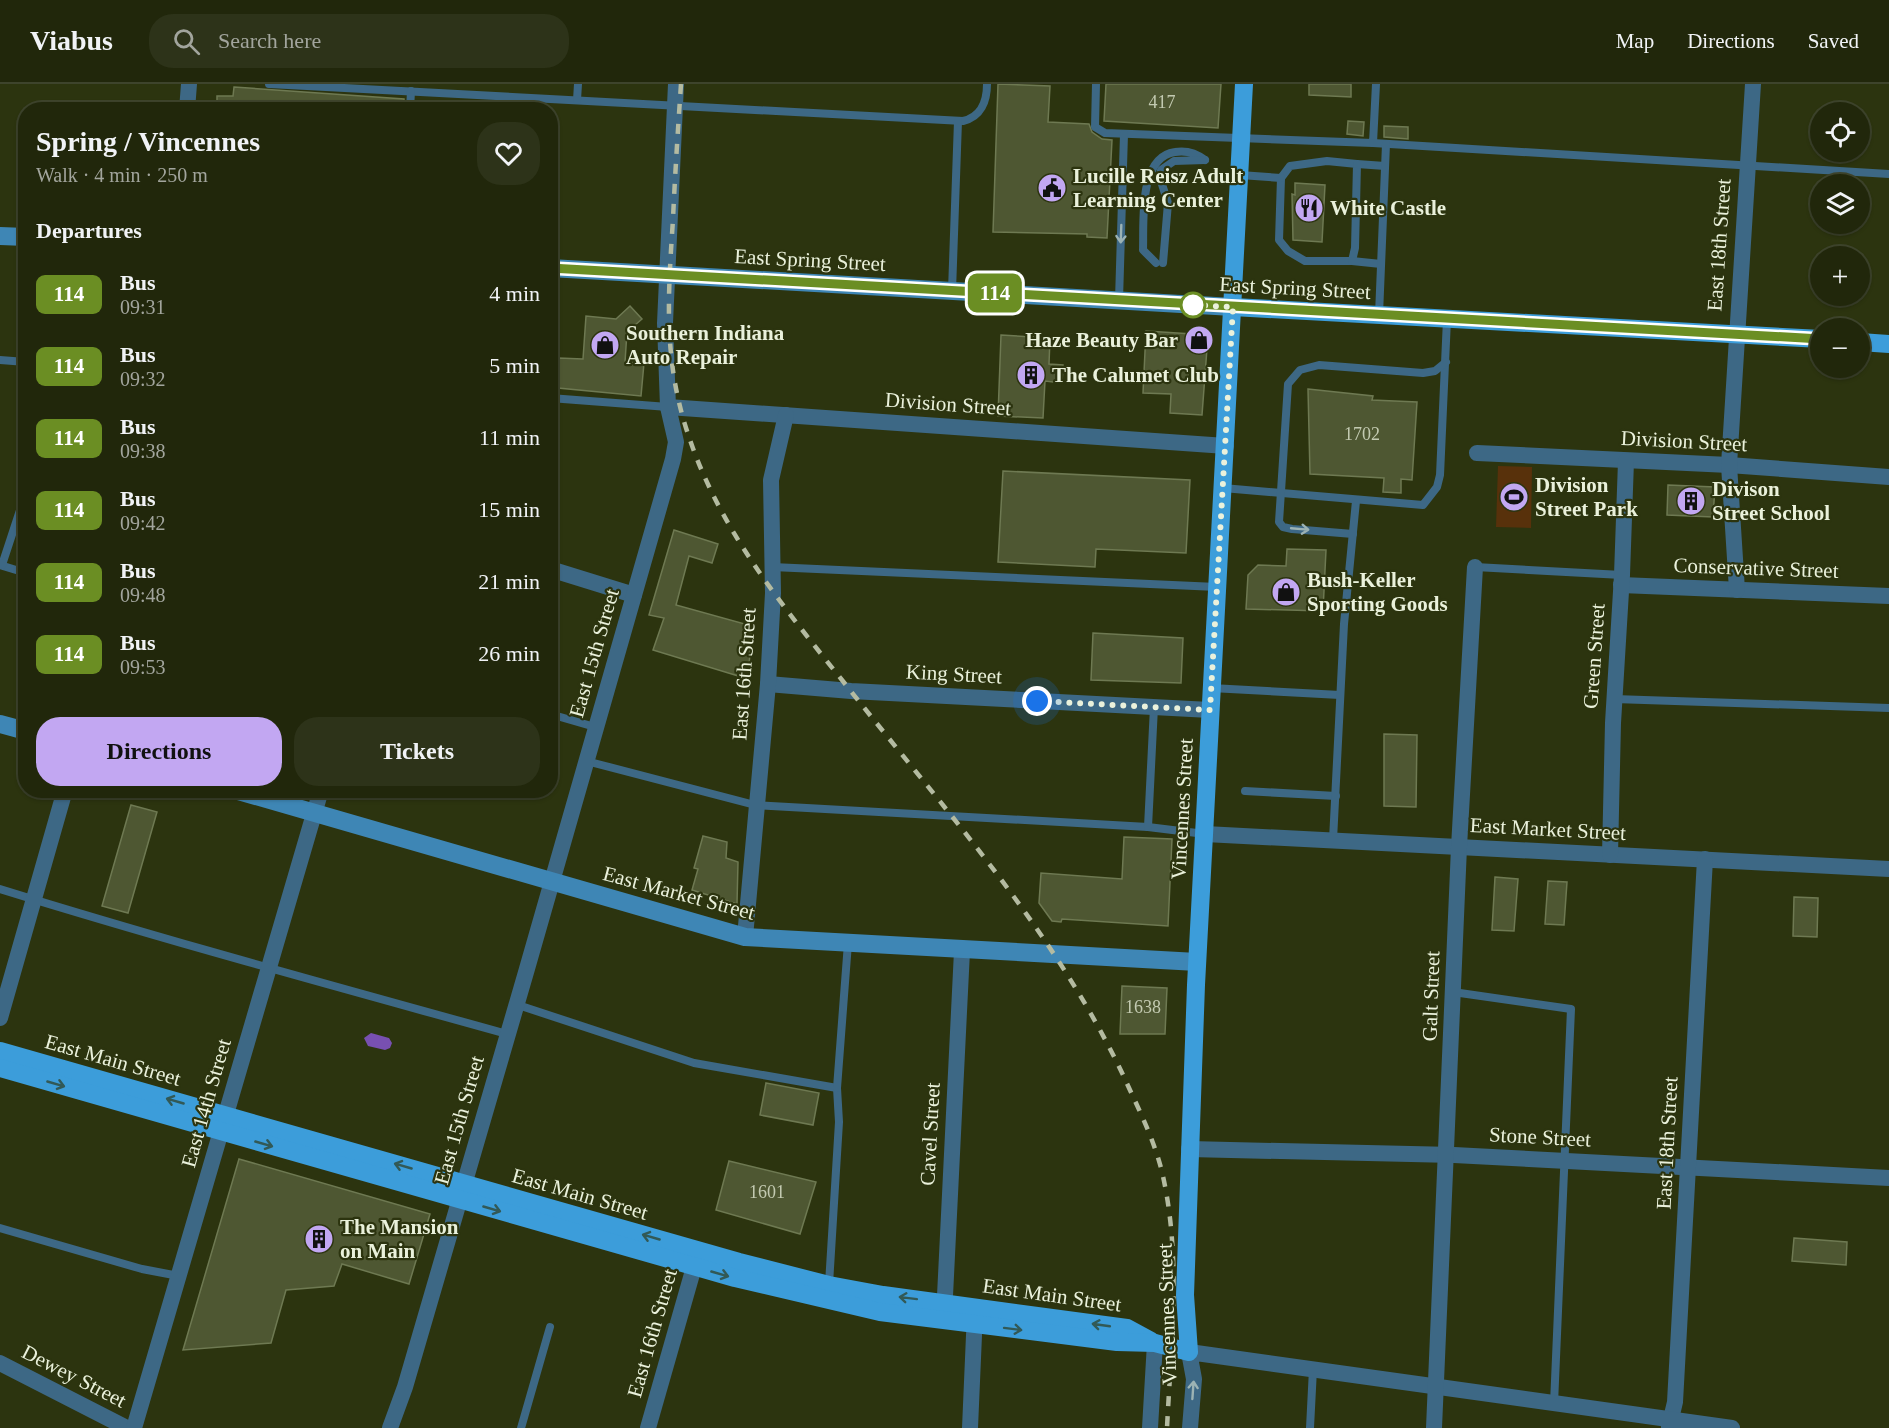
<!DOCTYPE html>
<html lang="en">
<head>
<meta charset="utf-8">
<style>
  body { margin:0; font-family:Georgia,serif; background:#2d3319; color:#f1f3f6; height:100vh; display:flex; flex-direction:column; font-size:22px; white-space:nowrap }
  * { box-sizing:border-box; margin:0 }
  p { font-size:20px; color:#a2a59d }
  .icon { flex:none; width:33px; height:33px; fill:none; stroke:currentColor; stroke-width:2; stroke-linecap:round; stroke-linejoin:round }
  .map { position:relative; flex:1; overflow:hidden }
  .drawer { position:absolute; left:18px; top:18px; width:540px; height:696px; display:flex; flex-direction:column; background:#21270b; border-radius:24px; box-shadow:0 2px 4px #0004,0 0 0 2px #3e442c }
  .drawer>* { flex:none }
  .badge { padding:0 12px; border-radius:9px; font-size:21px; line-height:39px }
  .fabs { position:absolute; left:1810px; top:18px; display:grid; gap:12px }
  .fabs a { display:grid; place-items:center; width:60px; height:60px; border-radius:50%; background:#21270b; box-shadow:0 2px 4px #0004,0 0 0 2px #3e442c; font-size:30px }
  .you { position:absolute; width:30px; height:30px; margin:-15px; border:4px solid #fff; border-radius:50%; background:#1a73e8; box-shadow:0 0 0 9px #1a73e833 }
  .map>.badge { position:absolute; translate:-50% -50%; box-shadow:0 0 0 3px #fff }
  h2 { padding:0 18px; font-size:22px; line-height:54px }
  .round { display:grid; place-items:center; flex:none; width:63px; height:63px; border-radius:24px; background:#2d3319 }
  .overview { display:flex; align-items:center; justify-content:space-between; height:102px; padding:0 18px }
  h1 { font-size:28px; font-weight:800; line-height:45px }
  .cta { display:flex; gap:12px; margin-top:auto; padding:12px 18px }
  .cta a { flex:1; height:69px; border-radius:24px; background:#c2a7f2; color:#111; font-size:24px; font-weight:800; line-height:69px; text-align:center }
  .cta a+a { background:#2d3319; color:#f1f3f6 }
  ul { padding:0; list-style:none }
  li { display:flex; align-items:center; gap:18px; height:72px; padding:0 18px }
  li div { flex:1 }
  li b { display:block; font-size:22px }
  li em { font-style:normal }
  li .badge { min-width:66px; font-weight:700; text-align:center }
  header { display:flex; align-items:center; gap:36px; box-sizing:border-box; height:84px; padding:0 30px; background:#21270b; border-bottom:2px solid #3e442c }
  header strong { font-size:28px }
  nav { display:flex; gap:33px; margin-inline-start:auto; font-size:21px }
  .search { width:420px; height:54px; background:#2d3319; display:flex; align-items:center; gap:15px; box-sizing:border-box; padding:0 21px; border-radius:24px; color:#a2a59d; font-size:22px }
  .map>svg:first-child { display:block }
</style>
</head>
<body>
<header>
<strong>Viabus</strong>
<div class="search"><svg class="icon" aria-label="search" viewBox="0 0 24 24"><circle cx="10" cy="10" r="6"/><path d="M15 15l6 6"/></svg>Search here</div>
<nav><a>Map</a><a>Directions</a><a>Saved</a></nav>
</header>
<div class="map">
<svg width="1889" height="1344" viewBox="0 0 1889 1344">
  <rect width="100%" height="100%" fill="#2c340f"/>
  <path fill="#58310b" d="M 1498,382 L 1532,383 L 1531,444 L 1496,443 Z"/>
  <path fill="#7850b1" d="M 371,949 L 389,954 L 392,959 L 390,964 L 385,966 L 368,962 L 364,954 Z"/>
  <g fill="#4e5732" stroke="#6e7952" stroke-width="1.5">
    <path d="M 998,0 L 1050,2 L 1048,38 L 1089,40 L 1092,48 L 1102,55 L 1112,56 L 1107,154 L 1087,153 L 1087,150 L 993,148 Z"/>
    <path d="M 1106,0 L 1221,0 L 1218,44 L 1104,37 Z"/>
    <path d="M 1309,0 L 1351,0 L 1351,13 L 1309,11 Z"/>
    <path d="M 234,3 L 404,15 L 404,26 L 217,26 L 217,12 L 233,12 Z"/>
    <path d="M 1348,37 L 1364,38 L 1363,52 L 1347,50 Z"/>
    <path d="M 1384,42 L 1408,43 L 1408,55 L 1384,53 Z"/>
    <path d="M 1295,99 L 1325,101 L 1322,158 L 1293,156 L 1292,110 L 1295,111 Z"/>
    <path d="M 630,222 L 642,235 L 627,248 L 625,278 L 644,279 L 641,312 L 558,304 L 559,274 L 583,275 L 586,232 L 616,235 Z"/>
    <path d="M 1146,247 L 1208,251 L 1202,331 L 1170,329 L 1171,310 L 1143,309 Z"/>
    <path d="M 1001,251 L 1050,254 L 1049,280 L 1063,281 L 1062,299 L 1045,297 L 1043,334 L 998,332 Z"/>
    <path d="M 1308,305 L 1373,312 L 1372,316 L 1417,318 L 1412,396 L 1401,395 L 1401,409 L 1383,408 L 1384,394 L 1310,390 Z"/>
    <path d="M 1003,387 L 1190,396 L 1186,469 L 1096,465 L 1095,483 L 998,478 Z"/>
    <path d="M 1668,401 L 1715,403 L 1713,433 L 1667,431 Z"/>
    <path d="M 674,446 L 718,460 L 712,479 L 689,472 L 676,521 L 752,542 L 748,595 L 653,566 L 664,534 L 649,531 Z"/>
    <path d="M 1287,465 L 1326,466 L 1323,527 L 1246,525 L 1248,491 L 1258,481 L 1286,482 Z"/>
    <path d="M 1093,549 L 1183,554 L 1181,599 L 1091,596 Z"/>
    <path d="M 1384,650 L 1417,651 L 1416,723 L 1384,722 Z"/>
    <path d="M 131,721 L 157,728 L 128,829 L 102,822 Z"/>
    <path d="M 703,752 L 727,758 L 726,774 L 738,778 L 737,820 L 692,806 L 698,785 L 694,784 Z"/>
    <path d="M 1124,753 L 1172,755 L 1168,842 L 1062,835 L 1061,838 L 1052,837 L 1039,819 L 1041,789 L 1122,795 Z"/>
    <path d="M 1495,793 L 1518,795 L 1514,847 L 1492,846 Z"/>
    <path d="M 1548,797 L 1567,798 L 1564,841 L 1545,840 Z"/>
    <path d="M 1794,813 L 1818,814 L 1817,853 L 1793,852 Z"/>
    <path d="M 1122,902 L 1167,904 L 1165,950 L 1120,950 Z"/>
    <path d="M 766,999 L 819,1009 L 813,1041 L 760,1031 Z"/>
    <path d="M 239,1075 L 430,1130 L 409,1200 L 342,1180 L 334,1202 L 286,1206 L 271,1259 L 183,1266 Z"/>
    <path d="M 729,1077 L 816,1098 L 800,1150 L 716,1126 Z"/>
    <path d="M 1794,1154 L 1847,1158 L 1846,1181 L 1792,1177 Z"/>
  </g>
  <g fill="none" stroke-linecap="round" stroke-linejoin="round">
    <g stroke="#3d6885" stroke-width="8">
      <path d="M 269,0 L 963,37 C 981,33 987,17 987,0"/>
      <path d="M 1096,0 L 1095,43 L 1105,49 L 1373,59 L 1376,0"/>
      <path d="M 577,16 L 578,0"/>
      <path d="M 410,26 L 411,7"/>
      <path d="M 1373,59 L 1889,90"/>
      <path d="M 1327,77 L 1357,80 L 1355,164 L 1352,177 L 1305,177 L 1288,167 L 1279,156 L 1281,94 L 1290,82 Z"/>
      <path d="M 1357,80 L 1385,82"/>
      <path d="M 1240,91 L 1281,94"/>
      <path d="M 1352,177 L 1381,180"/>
      <path d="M 1156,179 L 1143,166 C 1144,138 1138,73 1175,68 C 1187,66 1196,69 1205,76"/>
      <path d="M 1163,179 L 1168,119 L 1160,94 L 1161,86 L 1174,77 L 1205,76"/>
      <path d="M 952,207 L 958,37"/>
      <path d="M 1119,216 L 1124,50"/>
      <path d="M 1379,231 L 1386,60"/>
      <path d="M 0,276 L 26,278"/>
      <path d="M 550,314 L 668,323"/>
      <path d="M 1223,404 L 1423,421 L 1437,403 L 1440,391 L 1447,235"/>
      <path d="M 1353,450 L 1292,445 L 1283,443 L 1279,438 L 1288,300 L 1300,286 L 1319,281 L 1423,289 L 1435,287 L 1446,278"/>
      <path d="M 0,481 L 26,489"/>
      <path d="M 2,481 L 26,408"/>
      <path d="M 772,483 L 1217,503"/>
      <path d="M 1475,483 L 1622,491"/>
      <path d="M 1211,604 L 1340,611"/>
      <path d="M 1614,615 L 1889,624"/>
      <path d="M 550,630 L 595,643"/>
      <path d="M 586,677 L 755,721 L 1148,743 L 1205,750"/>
      <path d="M 1245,707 L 1336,712"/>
      <path d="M 1148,743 L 1154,623"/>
      <path d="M 1333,756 L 1344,540 L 1356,417"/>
      <path d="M 0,805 C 168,857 338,903 507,950"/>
      <path d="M 1453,908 L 1571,925 L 1554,1320"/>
      <path d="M 515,920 L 694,979 L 837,1004 L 839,1038 L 829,1200"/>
      <path d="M 837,1004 L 848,859"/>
      <path d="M 0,1144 L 142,1185 L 179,1192"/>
      <path d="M 521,1344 L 550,1243"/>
      <path d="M 1310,1344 L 1313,1285"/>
    </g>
    <g stroke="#3d6885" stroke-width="16">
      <path d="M 187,26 L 189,0"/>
      <path d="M 668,323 L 1226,362"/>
      <path d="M 1477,369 L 1729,381 L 1889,393"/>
      <path d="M 550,485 L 634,511"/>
      <path d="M 1621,501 L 1889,512"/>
      <path d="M 1737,506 L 1729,381 L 1753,0"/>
      <path d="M 768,600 L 851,607 L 1210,626"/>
      <path d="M 1205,750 L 1889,785"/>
      <path d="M 1610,771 L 1613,639 L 1622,491 L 1626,377"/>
      <path d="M 745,853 L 768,600 L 773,509 L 771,396 L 786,331"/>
      <path d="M 0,934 L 65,706"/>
      <path d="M 1189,1065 L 1454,1071 L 1889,1094"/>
      <path d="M 944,1232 L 962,867"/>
      <path d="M 0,1279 L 127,1344"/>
      <path d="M 1669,1343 L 1675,1318 L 1705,775"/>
      <path d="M 134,1344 L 321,706"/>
      <path d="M 390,1344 L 405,1303 C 496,994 585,685 673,375 L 676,358 L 668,323 L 665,239 L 676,0"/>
      <path d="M 648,1344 L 698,1169"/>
      <path d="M 970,1344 L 975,1228"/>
      <path d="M 1150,1344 L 1155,1259"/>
      <path d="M 1190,1344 L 1194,1295 L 1189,1268 L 1732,1344"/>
      <path d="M 1434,1344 L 1459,763 L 1475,483"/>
    </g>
    <g stroke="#3e86b5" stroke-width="18">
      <path d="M 0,152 L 26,153"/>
      <path d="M 550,184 L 1233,223"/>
      <path d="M 0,640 L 26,647"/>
      <path d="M 235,706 L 745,853 L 1197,878"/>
    </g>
    <g stroke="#3c9dda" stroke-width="18">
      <path d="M 1233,223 L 1821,255"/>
      <path d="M 1860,258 L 1889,260"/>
      <path d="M 0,967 L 739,1178 L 829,1201 L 883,1211 L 1127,1244 L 1151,1257"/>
      <path d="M 0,984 L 735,1194 L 880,1228 L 1117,1258 L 1155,1259 L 1189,1268 L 1185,1211 L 1196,901 L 1244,0"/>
    </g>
    <path stroke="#b4bba1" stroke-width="4.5" stroke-dasharray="10 10" stroke-linecap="butt" d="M 681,0 C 678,45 675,90 673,135 C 668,212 663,275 688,350 C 719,445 781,520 842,596 C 943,724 1054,845 1124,993 C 1139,1026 1157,1061 1164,1097 C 1181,1179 1171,1261 1167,1344"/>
  </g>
  <defs><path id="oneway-shaft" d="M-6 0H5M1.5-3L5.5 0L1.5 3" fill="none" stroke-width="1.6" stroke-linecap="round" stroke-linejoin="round" transform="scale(1.5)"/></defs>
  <g stroke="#9cb3b4">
    <use href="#oneway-shaft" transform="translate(1121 150) rotate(92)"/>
    <use href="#oneway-shaft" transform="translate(1300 445) rotate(5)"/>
    <use href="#oneway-shaft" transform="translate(1193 1306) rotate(-86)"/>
  </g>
  <g stroke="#325956">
    <use href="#oneway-shaft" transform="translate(56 1000) rotate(16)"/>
    <use href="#oneway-shaft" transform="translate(175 1017) rotate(-164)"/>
    <use href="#oneway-shaft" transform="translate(264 1060) rotate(16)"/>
    <use href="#oneway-shaft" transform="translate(403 1082) rotate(-164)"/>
    <use href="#oneway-shaft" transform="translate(492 1125) rotate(16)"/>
    <use href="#oneway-shaft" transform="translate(651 1153) rotate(-164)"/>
    <use href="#oneway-shaft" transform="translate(720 1190) rotate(16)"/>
    <use href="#oneway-shaft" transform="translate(908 1214) rotate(-173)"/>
    <use href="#oneway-shaft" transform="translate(1101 1241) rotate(-172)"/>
    <use href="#oneway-shaft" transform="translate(1013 1245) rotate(7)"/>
  </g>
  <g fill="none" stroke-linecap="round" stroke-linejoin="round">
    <g stroke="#fff" stroke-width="14">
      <path id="line" d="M 550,184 L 1821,255"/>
    </g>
    <use href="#line" stroke="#6b8e23" stroke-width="9"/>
    <path stroke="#eaf1db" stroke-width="6" stroke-dasharray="0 10.8" d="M 1037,617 L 1210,626 L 1233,223 L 1193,221"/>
  </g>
  <defs>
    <g id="civic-disc" transform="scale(1.5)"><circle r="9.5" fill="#c2a7f2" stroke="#2c340f"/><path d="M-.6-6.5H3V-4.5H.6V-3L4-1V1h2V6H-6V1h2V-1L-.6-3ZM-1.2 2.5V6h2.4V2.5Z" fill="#111"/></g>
    <g id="restaurant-disc" transform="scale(1.5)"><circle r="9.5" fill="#c2a7f2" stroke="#2c340f"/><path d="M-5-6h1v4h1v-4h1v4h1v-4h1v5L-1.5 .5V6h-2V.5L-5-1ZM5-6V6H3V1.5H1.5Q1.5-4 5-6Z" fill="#111"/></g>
    <g id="shop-disc" transform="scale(1.5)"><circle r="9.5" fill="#c2a7f2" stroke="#2c340f"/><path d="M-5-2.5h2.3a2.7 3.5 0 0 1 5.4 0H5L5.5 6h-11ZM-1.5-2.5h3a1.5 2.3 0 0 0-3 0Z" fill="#111"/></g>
    <g id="building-disc" transform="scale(1.5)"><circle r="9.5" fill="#c2a7f2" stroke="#2c340f"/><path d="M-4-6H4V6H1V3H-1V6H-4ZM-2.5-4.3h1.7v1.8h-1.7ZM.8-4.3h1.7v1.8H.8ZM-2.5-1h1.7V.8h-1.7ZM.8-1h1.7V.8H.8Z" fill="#111"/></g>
    <g id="stadium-disc" transform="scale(1.5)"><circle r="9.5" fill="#c2a7f2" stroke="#2c340f"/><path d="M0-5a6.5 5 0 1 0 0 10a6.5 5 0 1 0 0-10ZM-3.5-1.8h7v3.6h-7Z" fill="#111"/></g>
  </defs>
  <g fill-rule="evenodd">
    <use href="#civic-disc" x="1052" y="104"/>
    <use href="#restaurant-disc" x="1309" y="124"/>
    <use href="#shop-disc" x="1199" y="256"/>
    <use href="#shop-disc" x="605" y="261"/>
    <use href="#building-disc" x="1031" y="291"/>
    <use href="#stadium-disc" x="1514" y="413"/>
    <use href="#building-disc" x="1691" y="417"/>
    <use href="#shop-disc" x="1286" y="508"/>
    <use href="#building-disc" x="319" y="1155"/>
  </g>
  <circle fill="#fff" stroke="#6b8e23" stroke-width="3" cx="1193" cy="221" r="12"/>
  <g text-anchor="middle" stroke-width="4.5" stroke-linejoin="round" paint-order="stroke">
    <g font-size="18" fill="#c3cab1">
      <text x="1162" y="24">417</text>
      <text x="1362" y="356">1702</text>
      <text x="1143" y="929">1638</text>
      <text x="767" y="1114">1601</text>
    </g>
    <g font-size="21" font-weight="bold" fill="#eaf1db" stroke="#2c340f" text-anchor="start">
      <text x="1073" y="99">Lucille Reisz Adult<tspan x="1073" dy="24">Learning Center</tspan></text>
      <text x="1330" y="131">White Castle</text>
      <text x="626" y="256">Southern Indiana<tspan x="626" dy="24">Auto Repair</tspan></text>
      <text x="1178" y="263" text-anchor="end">Haze Beauty Bar</text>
      <text x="1052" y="298">The Calumet Club</text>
      <text x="1535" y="408">Division<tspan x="1535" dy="24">Street Park</tspan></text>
      <text x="1712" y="412">Divison<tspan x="1712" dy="24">Street School</tspan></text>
      <text x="1307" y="503">Bush-Keller<tspan x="1307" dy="24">Sporting Goods</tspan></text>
      <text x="340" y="1150">The Mansion<tspan x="340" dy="24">on Main</tspan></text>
    </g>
    <g font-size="21" fill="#eaf1db" stroke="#2c340f">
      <text transform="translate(1719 161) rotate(-86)" y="7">East 18th Street</text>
      <text transform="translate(810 176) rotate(3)" y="7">East Spring Street</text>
      <text transform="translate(1295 204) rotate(3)" y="7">East Spring Street</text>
      <text transform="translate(948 320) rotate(4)" y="7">Division Street</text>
      <text transform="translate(1684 357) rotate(3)" y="7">Division Street</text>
      <text transform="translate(1756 484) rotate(2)" y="7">Conservative Street</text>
      <text transform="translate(594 569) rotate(-74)" y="7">East 15th Street</text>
      <text transform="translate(1594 572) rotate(-86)" y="7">Green Street</text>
      <text transform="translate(744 590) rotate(-86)" y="7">East 16th Street</text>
      <text transform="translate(954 590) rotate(3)" y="7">King Street</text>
      <text transform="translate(1182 725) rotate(-87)" y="7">Vincennes Street</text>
      <text transform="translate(1548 745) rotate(3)" y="7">East Market Street</text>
      <text transform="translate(679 809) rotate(15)" y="7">East Market Street</text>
      <text transform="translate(1431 912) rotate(-88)" y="7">Galt Street</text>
      <text transform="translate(113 976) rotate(16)" y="7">East Main Street</text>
      <text transform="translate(206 1019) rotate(-74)" y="7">East 14th Street</text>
      <text transform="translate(459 1036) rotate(-74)" y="7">East 15th Street</text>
      <text transform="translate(930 1050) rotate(-87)" y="7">Cavel Street</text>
      <text transform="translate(1540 1053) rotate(3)" y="7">Stone Street</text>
      <text transform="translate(1667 1059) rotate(-87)" y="7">East 18th Street</text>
      <text transform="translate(580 1110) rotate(16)" y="7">East Main Street</text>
      <text transform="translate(1052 1211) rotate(8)" y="7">East Main Street</text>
      <text transform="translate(1167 1230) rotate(-92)" y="7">Vincennes Street</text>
      <text transform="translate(652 1249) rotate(-74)" y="7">East 16th Street</text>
      <text transform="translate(74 1292) rotate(27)" y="7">Dewey Street</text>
    </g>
  </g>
</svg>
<div class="fabs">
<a><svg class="icon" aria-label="locate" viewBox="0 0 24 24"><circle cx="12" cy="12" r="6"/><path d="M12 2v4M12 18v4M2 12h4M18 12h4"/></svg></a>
<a><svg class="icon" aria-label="layers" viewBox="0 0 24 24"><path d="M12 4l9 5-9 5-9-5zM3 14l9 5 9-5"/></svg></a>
<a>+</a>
<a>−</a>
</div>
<div class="you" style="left:1037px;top:617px"></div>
<b class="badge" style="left:995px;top:209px;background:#6b8e23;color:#fff">114</b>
<section class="drawer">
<div class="overview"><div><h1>Spring / Vincennes</h1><p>Walk · 4 min · 250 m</p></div><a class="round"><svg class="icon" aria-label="heart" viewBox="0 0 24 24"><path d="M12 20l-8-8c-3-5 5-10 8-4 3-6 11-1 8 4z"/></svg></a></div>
<h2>Departures</h2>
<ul>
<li><span class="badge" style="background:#6b8e23;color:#fff">114</span><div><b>Bus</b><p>09:31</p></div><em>4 min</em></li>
<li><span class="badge" style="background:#6b8e23;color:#fff">114</span><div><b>Bus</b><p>09:32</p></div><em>5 min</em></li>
<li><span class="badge" style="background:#6b8e23;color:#fff">114</span><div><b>Bus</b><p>09:38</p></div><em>11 min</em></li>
<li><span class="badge" style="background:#6b8e23;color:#fff">114</span><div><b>Bus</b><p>09:42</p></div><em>15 min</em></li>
<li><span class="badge" style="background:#6b8e23;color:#fff">114</span><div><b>Bus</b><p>09:48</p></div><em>21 min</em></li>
<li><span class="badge" style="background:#6b8e23;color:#fff">114</span><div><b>Bus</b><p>09:53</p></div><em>26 min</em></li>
</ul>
<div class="cta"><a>Directions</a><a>Tickets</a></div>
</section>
</div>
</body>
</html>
